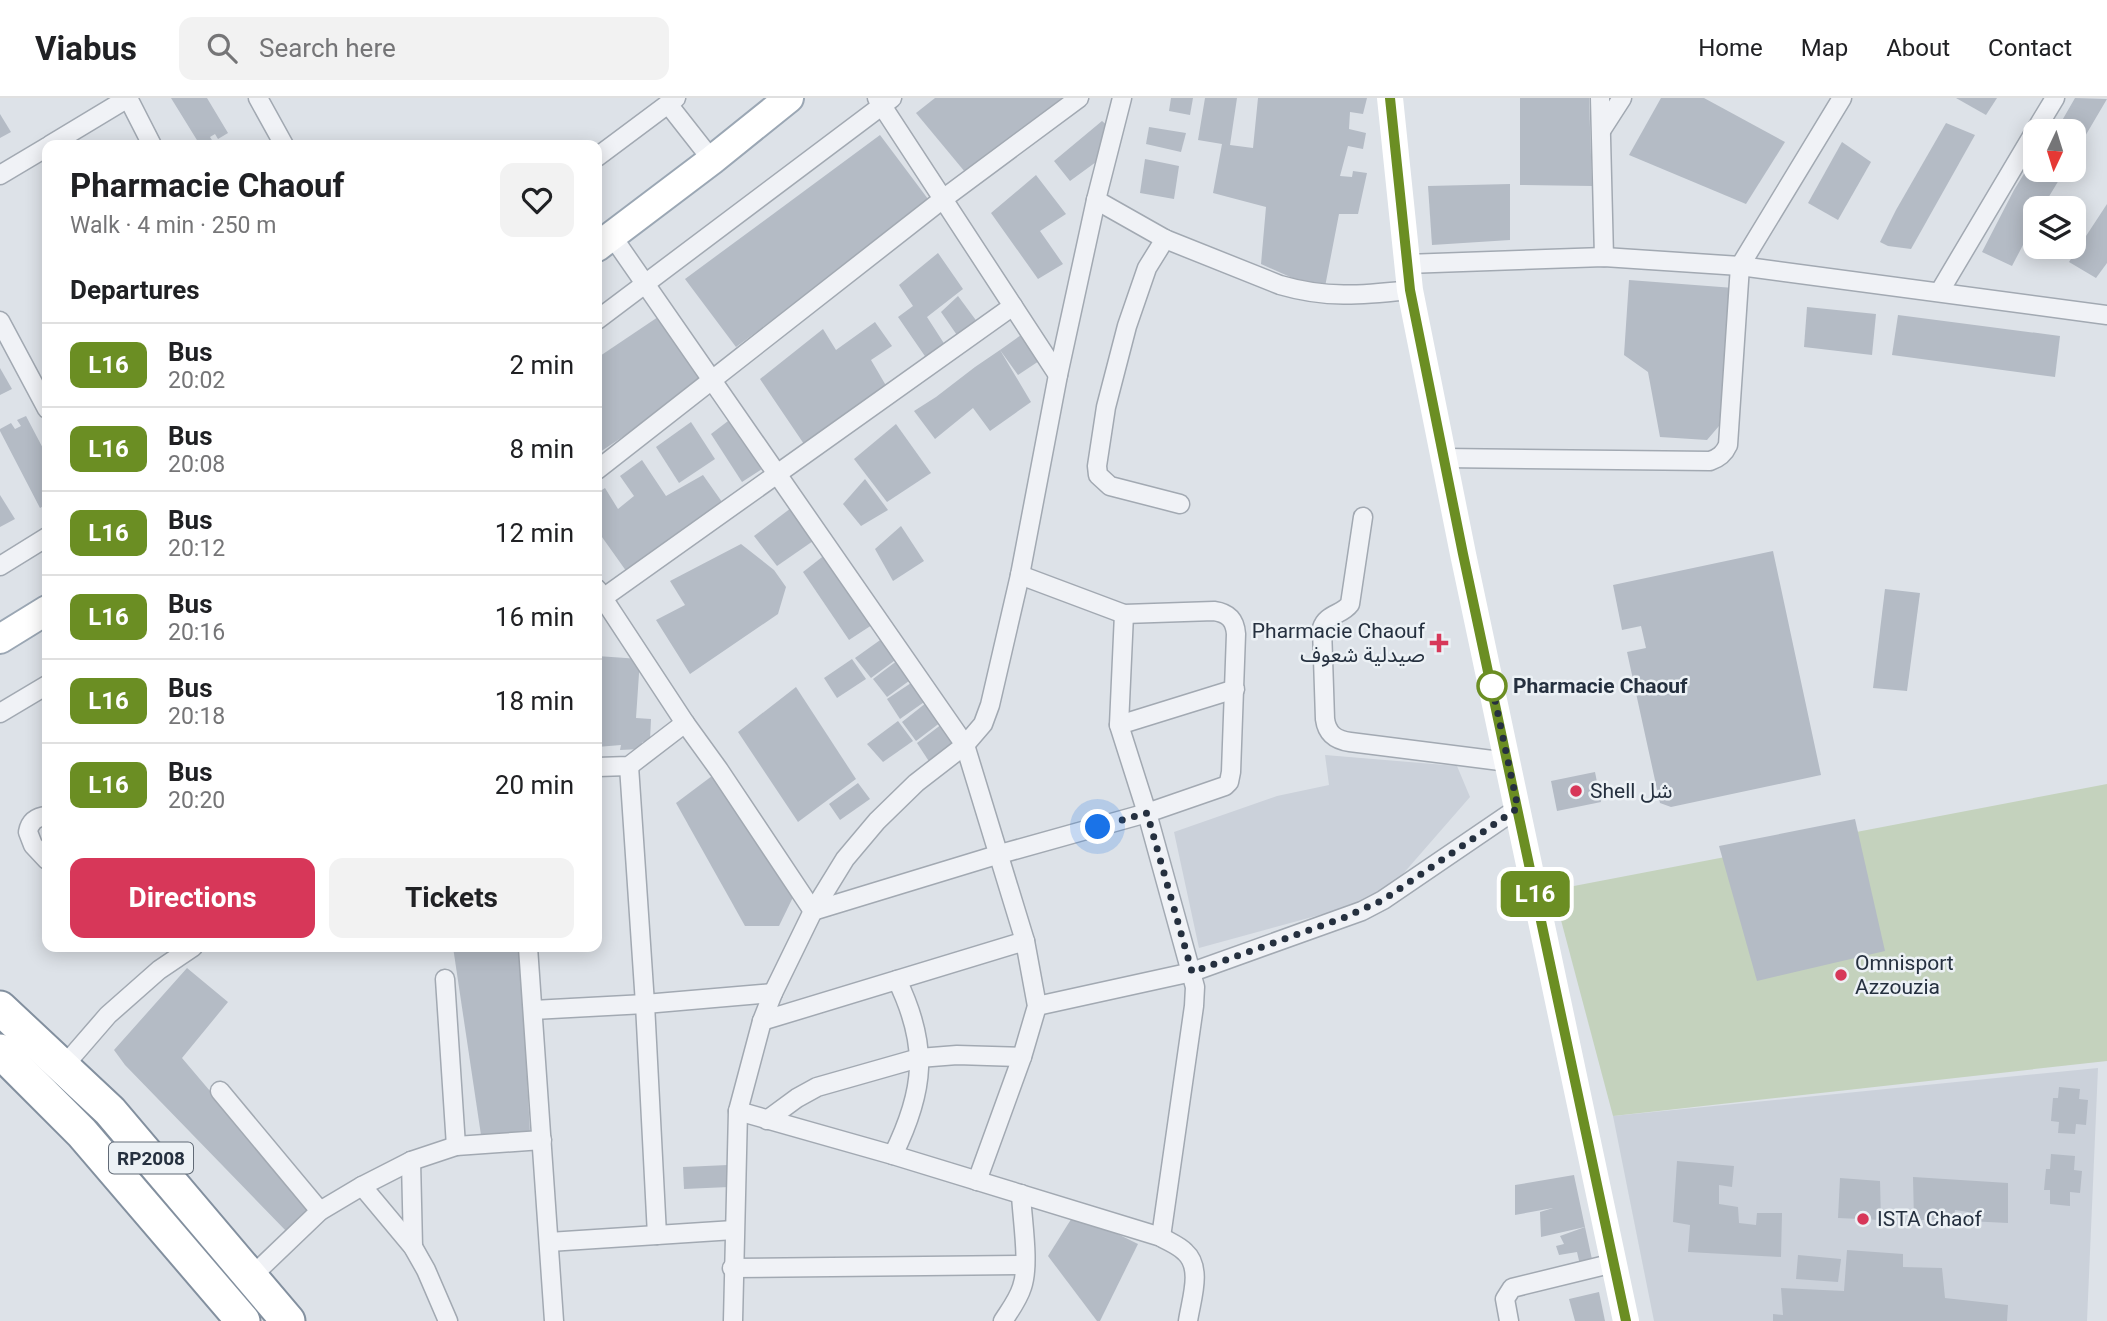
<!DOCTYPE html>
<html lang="en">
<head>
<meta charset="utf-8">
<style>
  body { margin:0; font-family:Roboto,"Noto Sans Arabic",sans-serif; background:#f2f2f2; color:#202124; height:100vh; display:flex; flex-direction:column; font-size:26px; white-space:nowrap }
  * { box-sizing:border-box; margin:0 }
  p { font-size:23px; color:#757577 }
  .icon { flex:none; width:38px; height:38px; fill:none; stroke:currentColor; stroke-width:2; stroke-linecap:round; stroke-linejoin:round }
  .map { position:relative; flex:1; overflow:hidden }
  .details { position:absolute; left:42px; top:42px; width:560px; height:812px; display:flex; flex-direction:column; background:#fff; border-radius:14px; box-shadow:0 4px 18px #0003 }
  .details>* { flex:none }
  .badge { padding:0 14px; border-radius:10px; font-size:24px; line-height:46px }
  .needle { width:46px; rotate:184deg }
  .controls { position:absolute; left:2023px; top:21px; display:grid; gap:14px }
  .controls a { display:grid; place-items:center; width:63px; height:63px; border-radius:14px; background:#fff; box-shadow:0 4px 18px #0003; font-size:35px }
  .you { position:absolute; width:35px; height:35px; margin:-18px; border:5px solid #fff; border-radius:50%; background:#1a73e8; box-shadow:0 0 0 10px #1a73e833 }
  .map>.badge { position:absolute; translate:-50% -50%; box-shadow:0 0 0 4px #fff }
  h2 { padding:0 28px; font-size:26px; line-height:63px }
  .round { display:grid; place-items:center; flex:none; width:74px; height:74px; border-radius:14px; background:#f2f2f2 }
  .summary { display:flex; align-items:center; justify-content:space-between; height:119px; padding:0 28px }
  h1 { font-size:33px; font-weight:700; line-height:52px }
  .button { display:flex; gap:14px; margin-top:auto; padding:14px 28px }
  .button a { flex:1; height:80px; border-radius:14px; background:#d73759; color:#fff; font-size:28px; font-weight:700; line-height:80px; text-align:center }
  .button a+a { background:#f2f2f2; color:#202124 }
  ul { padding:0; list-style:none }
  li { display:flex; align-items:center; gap:21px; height:84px; padding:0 28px; border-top:2px solid #e0e0e0 }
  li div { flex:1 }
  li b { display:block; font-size:26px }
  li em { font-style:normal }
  li .badge { min-width:77px; font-weight:700; text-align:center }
  header { display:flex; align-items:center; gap:42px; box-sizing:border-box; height:98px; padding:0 35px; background:#fff; border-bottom:2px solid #e0e0e0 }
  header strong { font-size:33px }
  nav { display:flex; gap:38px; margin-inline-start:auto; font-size:24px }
  .search { width:490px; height:63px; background:#f2f2f2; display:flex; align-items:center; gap:18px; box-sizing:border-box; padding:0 24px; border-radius:14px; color:#757577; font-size:26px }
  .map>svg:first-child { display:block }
</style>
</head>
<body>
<header>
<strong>Viabus</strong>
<div class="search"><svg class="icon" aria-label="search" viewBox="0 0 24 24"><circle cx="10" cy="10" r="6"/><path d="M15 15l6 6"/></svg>Search here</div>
<nav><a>Home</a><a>Map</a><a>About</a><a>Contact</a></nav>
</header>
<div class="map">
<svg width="2107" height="1223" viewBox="0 0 2107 1223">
  <rect width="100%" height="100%" fill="#dde2e8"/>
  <g fill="#cbd1da">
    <path d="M 1325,657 L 1457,668 L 1470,699 L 1382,800 L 1199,850 L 1174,734 L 1277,698 L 1329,687 Z"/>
    <path d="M 2098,970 L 2087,1223 L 1654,1223 L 1613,1018 Z"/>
  </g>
  <path fill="#c4d2bd" d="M 2107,686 L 2107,963 L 1613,1018 L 1553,792 Z"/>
  <g fill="#b4bbc5">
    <path d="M 171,0 L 207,0 L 228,35 L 218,41 L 215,36 L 210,39 L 215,47 L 200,47 Z"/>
    <path d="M 935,0 L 1062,0 L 965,74 L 916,15 Z"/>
    <path d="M 1171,0 L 1193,0 L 1190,17 L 1169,13 Z"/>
    <path d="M 1205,0 L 1237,0 L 1230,47 L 1253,50 L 1258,0 L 1367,0 L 1363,16 L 1350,14 L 1349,31 L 1366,35 L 1363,51 L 1348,48 L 1340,78 L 1352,79 L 1353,73 L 1367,75 L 1358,116 L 1339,116 L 1324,194 L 1261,166 L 1266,109 L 1213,95 L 1222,46 L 1198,42 Z"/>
    <path d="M 1520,0 L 1589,0 L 1592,88 L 1520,87 Z"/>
    <path d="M 1661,0 L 1704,0 L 1785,44 L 1746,106 L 1629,57 Z"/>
    <path d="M 1956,0 L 1997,0 L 1986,17 Z"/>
    <path d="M 2075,0 L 2107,1 L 2074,57 L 2074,33 L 2056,33 Z"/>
    <path d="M 0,16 L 11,34 L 0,40 Z"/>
    <path d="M 1102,23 L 1109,29 L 1102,67 L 1096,64 L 1070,83 L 1054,63 Z"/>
    <path d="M 1946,25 L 1975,37 L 1911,151 L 1888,148 L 1880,144 L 1896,112 Z"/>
    <path d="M 1149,29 L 1186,35 L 1181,54 L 1146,46 Z"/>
    <path d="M 880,37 L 931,105 L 736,249 L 685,181 Z"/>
    <path d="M 1842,44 L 1871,64 L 1838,122 L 1808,105 Z"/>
    <path d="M 2035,58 L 2035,72 L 2065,72 L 2042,110 L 2035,110 L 2035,124 L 2012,168 L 1982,154 L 2014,92 Z"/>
    <path d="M 1145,61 L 1179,68 L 1174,101 L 1140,95 Z"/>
    <path d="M 1036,77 L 1066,116 L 1040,133 L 1063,166 L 1038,181 L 991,115 Z"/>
    <path d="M 1510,86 L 1510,142 L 1432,147 L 1428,88 Z"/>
    <path d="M 2107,106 L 2107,165 L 2096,180 L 2069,164 Z"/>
    <path d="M 938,155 L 963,191 L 927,219 L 947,250 L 929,264 L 898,219 L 913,208 L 899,187 Z"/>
    <path d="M 1629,182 L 1734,190 L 1719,328 L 1707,342 L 1660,339 L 1648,274 L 1624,257 Z"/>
    <path d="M 958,198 L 978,225 L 959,240 L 941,214 Z"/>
    <path d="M 1807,209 L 1876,216 L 1872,257 L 1804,249 Z"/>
    <path d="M 661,217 L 706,283 L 597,356 L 597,260 Z"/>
    <path d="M 1898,217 L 2060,238 L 2055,279 L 1892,257 Z"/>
    <path d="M 875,224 L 892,248 L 871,262 L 888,291 L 806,349 L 760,281 L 823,231 L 836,252 Z"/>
    <path d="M 1021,237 L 1039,263 L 1018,277 L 1000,252 L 1031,304 L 990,333 L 973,310 L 935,341 L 914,313 L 936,299 L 975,269 L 1000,252 Z"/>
    <path d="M 0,270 L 12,291 L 0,297 Z"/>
    <path d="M 26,318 L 47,358 L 47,406 L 40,410 L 0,333 L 0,331 L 11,325 L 15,331 L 21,328 L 17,322 Z"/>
    <path d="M 732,320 L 765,369 L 742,384 L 711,336 Z"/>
    <path d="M 691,324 L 715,361 L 679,385 L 656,349 Z"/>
    <path d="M 896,326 L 931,375 L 887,404 L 854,361 Z"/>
    <path d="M 642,362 L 666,398 L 703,377 L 727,411 L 629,477 L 597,432 L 597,395 L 605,390 L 618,411 L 634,398 L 620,378 Z"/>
    <path d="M 865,381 L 888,412 L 861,428 L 843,406 Z"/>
    <path d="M 0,397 L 15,421 L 0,429 Z"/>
    <path d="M 795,407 L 816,441 L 777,468 L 754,438 Z"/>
    <path d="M 901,428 L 924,463 L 893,483 L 875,451 Z"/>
    <path d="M 741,446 L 774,472 L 786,489 L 778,516 L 690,576 L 656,522 L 685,507 L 670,483 Z"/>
    <path d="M 1773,453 L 1821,677 L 1671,709 L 1660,705 L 1627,554 L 1646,550 L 1641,528 L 1622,532 L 1613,487 Z"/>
    <path d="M 826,456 L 875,525 L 849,542 L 803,474 Z"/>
    <path d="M 1885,491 L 1920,495 L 1907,593 L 1873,590 Z"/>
    <path d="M 883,540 L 898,560 L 871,580 L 855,560 Z"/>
    <path d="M 597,558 L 640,561 L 636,620 L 651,621 L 650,643 L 642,644 L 641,651 L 620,652 L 621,647 L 597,649 Z"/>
    <path d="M 852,561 L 866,581 L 837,600 L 824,580 Z"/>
    <path d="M 898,562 L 913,580 L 887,599 L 873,581 Z"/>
    <path d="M 914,583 L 927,602 L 900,621 L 887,601 Z"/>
    <path d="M 796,589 L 856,681 L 798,724 L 738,634 Z"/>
    <path d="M 926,605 L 941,624 L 916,643 L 902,624 Z"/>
    <path d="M 898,623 L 913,643 L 883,664 L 867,646 Z"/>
    <path d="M 942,626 L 959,646 L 932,668 L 917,645 Z"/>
    <path d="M 1595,674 L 1601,704 L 1557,713 L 1551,683 Z"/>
    <path d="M 716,675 L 797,791 L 779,828 L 745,828 L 676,705 Z"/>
    <path d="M 858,685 L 870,701 L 840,722 L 829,706 Z"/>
    <path d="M 1855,721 L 1885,853 L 1757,883 L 1719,748 Z"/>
    <path d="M 453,849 L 520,849 L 530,1035 L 481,1037 Z"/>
    <path d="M 187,870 L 228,904 L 182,960 L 311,1112 L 288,1135 L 125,967 L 114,952 Z"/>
    <path d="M 2059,989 L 2080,991 L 2079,1001 L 2088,1002 L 2086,1027 L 2076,1026 L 2075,1036 L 2058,1035 L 2059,1024 L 2051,1023 L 2053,1000 L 2058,1000 Z"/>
    <path d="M 2051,1056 L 2075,1058 L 2074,1072 L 2082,1073 L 2080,1095 L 2070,1094 L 2070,1108 L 2050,1106 L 2050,1092 L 2044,1092 L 2046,1071 L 2050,1071 Z"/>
    <path d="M 1677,1063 L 1734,1068 L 1732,1089 L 1719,1087 L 1719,1106 L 1738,1109 L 1739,1125 L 1756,1127 L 1757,1115 L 1782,1115 L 1781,1159 L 1688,1154 L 1690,1127 L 1673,1124 Z"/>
    <path d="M 728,1067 L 729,1089 L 684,1091 L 683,1069 Z"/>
    <path d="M 1574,1077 L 1575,1082 L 1585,1129 L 1593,1166 L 1580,1167 L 1577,1154 L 1559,1157 L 1556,1148 L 1564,1146 L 1560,1138 L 1585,1129 L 1541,1139 L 1540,1114 L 1553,1110 L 1515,1117 L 1515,1087 Z"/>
    <path d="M 1913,1079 L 2008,1085 L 2008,1125 L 1968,1123 L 1968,1114 L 1955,1112 L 1954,1122 L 1914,1122 Z"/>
    <path d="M 1840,1080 L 1880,1083 L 1881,1122 L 1838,1120 Z"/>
    <path d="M 1075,1115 L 1138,1146 L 1100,1223 L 1097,1223 L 1048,1158 Z"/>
    <path d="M 1847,1152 L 1903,1156 L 1903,1169 L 1942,1170 L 1945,1200 L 2008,1207 L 2007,1223 L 1773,1223 L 1773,1216 L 1783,1217 L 1781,1190 L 1844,1193 Z"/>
    <path d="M 1798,1157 L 1841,1161 L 1838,1184 L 1796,1181 Z"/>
    <path d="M 1599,1194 L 1605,1223 L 1575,1223 L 1569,1201 Z"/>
  </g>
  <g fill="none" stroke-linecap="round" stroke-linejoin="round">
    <g stroke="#a2a9b2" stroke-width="21">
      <g id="street">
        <path d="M 128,0 L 152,47"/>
        <path d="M 258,0 L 284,47"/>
        <path d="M 877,0 L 1058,277"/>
        <path d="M 1600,0 L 1604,159"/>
        <path d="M 668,6 L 712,62"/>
        <path d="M 1602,31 L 1622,0"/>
        <path d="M 2035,33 L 2055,0"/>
        <path d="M 50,47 L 128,0"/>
        <path d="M 597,59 L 676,0"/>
        <path d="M 0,77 L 47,49"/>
        <path d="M 1096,102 L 1165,141 L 1280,187 C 1328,201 1362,197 1410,192"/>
        <path d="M 612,138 L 965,647 L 1025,843 L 1037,908 L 1022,959 L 977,1083"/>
        <path d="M 1165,141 L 1147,170 L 1127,228 L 1106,309 L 1097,368 L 1098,377 L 1110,388 L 1180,406"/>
        <path d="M 1406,166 L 1604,159 L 1740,168 L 2107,217"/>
        <path d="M 1940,193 L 2035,33"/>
        <path d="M 597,222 L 892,0"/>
        <path d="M 0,223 L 47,311"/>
        <path d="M 1444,360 L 1710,363 C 1719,360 1724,356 1728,347 L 1740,168 L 1842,0"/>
        <path d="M 597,372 L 943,101 L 1079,0"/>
        <path d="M 1363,419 L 1350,506 C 1342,517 1326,516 1322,530 L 1325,621 C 1327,636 1336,642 1350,644 L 1508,664"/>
        <path d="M 0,468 L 47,439"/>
        <path d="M 597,491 L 685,625 L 719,672 L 813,813 L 1000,756 L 1147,715 L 1225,688 L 1229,684 L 1231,674 L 1236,536 C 1235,522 1228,515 1214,513 L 1124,516 L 1020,477"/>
        <path d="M 603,500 L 1013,208"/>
        <path d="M 1124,516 L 1119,627 L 1147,715 L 1195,889 L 1194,908 L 1161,1139"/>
        <path d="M 0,615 L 47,587"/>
        <path d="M 1119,627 L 1235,591"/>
        <path d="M 629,668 L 645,906 L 657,1137"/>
        <path d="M 597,669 L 629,668 L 685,625"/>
        <path d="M 47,718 C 36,719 30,723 28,734 L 33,747 L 47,762"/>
        <path d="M 528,849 L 554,1223"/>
        <path d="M 445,881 L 456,1048"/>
        <path d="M 1037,908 L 1192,874 L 1362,813 L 1383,802 L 1518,710"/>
        <path d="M 533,912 L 645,906 L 773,895"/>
        <path d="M 762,923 L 1025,843"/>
        <path d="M 63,969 L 108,917 L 159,872 L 193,849"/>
        <path d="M 220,993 L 320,1113"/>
        <path d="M 738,1013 L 893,1057 L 1161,1139 C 1169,1144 1178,1147 1185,1154 C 1203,1170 1191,1202 1188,1223"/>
        <path d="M 767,1022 L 797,1000 L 817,989 L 919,960 L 957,957 L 1022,959"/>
        <path d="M 893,1057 C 925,992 929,948 897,882"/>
        <path d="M 411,1063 L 413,1149"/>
        <path d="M 362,1088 L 413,1149 L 426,1172 L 448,1223"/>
        <path d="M 549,1144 L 734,1132"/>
        <path d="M 732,1170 L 1025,1167"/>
        <path d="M 251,1179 L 320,1113 L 362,1088 L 411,1063 L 456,1048 L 542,1042"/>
        <path d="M 733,1223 L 738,1013 L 762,923 L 773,895 L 813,813 L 845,761 L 877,723 L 916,685 L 965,647 L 983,626 L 990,607 L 1020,477 L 1058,277 L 1096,102 L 1122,0"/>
        <path d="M 1003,1223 C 1010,1212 1018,1202 1022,1189 C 1030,1166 1022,1121 1021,1096"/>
        <path d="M 1509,1223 L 1505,1201 L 1512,1190 L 1614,1165"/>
      </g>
    </g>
    <g stroke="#9ba7b4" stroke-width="32">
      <g id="primary">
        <path d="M 597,149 L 712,62 L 789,0"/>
        <path d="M 0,541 L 47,512"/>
      </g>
    </g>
    <g stroke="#83909f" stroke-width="37">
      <g id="highway">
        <path d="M 0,910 L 110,1013 L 288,1223"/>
        <path d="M 0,953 L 82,1035 L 243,1223"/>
      </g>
    </g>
    <use href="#street" stroke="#f0f2f6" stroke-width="18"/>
    <path stroke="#fff" stroke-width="26" d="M 1390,0 L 1410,192 L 1463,456 L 1626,1223"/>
    <use href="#primary" stroke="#fff" stroke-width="28"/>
    <use href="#highway" stroke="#fff" stroke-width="33"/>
  </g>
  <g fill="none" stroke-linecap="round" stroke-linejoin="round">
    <g stroke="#fff" stroke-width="16">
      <path id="line" d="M 1390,0 L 1410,192 L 1463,456 L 1626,1223"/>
    </g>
    <use href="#line" stroke="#6b8e23" stroke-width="10"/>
    <path stroke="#25303f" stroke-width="7" stroke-dasharray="0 12.6" d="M 1098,729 L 1147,715 L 1192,874 L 1343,820 L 1383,802 L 1518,710 L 1492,588"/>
  </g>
  <g fill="#d73759" stroke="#ecf1f5" stroke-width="2.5">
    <path d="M1435.5 534.5h7v7h7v7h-7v7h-7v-7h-7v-7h7z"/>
    <circle cx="1576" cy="693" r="7"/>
    <circle cx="1841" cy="877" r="7"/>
    <circle cx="1863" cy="1121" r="7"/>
  </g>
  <circle fill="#fff" stroke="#6b8e23" stroke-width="3.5" cx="1492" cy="588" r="14"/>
  <g text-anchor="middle" stroke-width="5" stroke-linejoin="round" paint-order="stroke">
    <rect fill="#ecf1f5" stroke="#616a76" stroke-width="2" x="109" y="1044.5" width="84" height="31" rx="5"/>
    <g font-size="19" font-weight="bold" fill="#25303f">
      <text x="151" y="1067">RP2008</text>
    </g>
    <g font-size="21" fill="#25303f" stroke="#ecf1f5" text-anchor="start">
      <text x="1425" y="540" text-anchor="end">Pharmacie Chaouf<tspan x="1425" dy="24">صيدلية شعوف</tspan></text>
      <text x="1590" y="700">Shell شل</text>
      <text x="1855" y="872">Omnisport<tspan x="1855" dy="24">Azzouzia</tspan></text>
      <text x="1877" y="1128">ISTA Chaof</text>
    </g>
    <g font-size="21" font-weight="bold" fill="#25303f" stroke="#ecf1f5" text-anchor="start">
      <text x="1513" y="595">Pharmacie Chaouf</text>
    </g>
  </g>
</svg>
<div class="controls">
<a><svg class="needle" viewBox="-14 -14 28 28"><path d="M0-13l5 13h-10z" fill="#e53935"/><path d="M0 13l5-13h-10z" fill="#757577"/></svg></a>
<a><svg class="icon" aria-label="layers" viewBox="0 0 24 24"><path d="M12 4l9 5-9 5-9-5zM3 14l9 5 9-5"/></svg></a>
</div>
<div class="you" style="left:1098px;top:729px"></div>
<b class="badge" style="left:1535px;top:796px;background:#6b8e23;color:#fff">L16</b>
<section class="details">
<div class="summary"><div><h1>Pharmacie Chaouf</h1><p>Walk · 4 min · 250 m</p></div><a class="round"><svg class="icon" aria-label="heart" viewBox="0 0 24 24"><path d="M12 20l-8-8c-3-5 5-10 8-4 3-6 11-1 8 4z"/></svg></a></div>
<h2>Departures</h2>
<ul>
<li><span class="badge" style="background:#6b8e23;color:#fff">L16</span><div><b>Bus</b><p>20:02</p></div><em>2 min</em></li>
<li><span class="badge" style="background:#6b8e23;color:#fff">L16</span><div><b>Bus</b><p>20:08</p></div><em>8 min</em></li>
<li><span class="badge" style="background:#6b8e23;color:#fff">L16</span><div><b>Bus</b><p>20:12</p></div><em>12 min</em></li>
<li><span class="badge" style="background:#6b8e23;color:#fff">L16</span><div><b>Bus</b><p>20:16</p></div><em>16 min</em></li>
<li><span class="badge" style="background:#6b8e23;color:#fff">L16</span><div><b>Bus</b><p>20:18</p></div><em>18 min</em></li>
<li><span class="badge" style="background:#6b8e23;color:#fff">L16</span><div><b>Bus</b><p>20:20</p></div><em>20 min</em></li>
</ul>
<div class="button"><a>Directions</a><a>Tickets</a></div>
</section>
</div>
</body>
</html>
